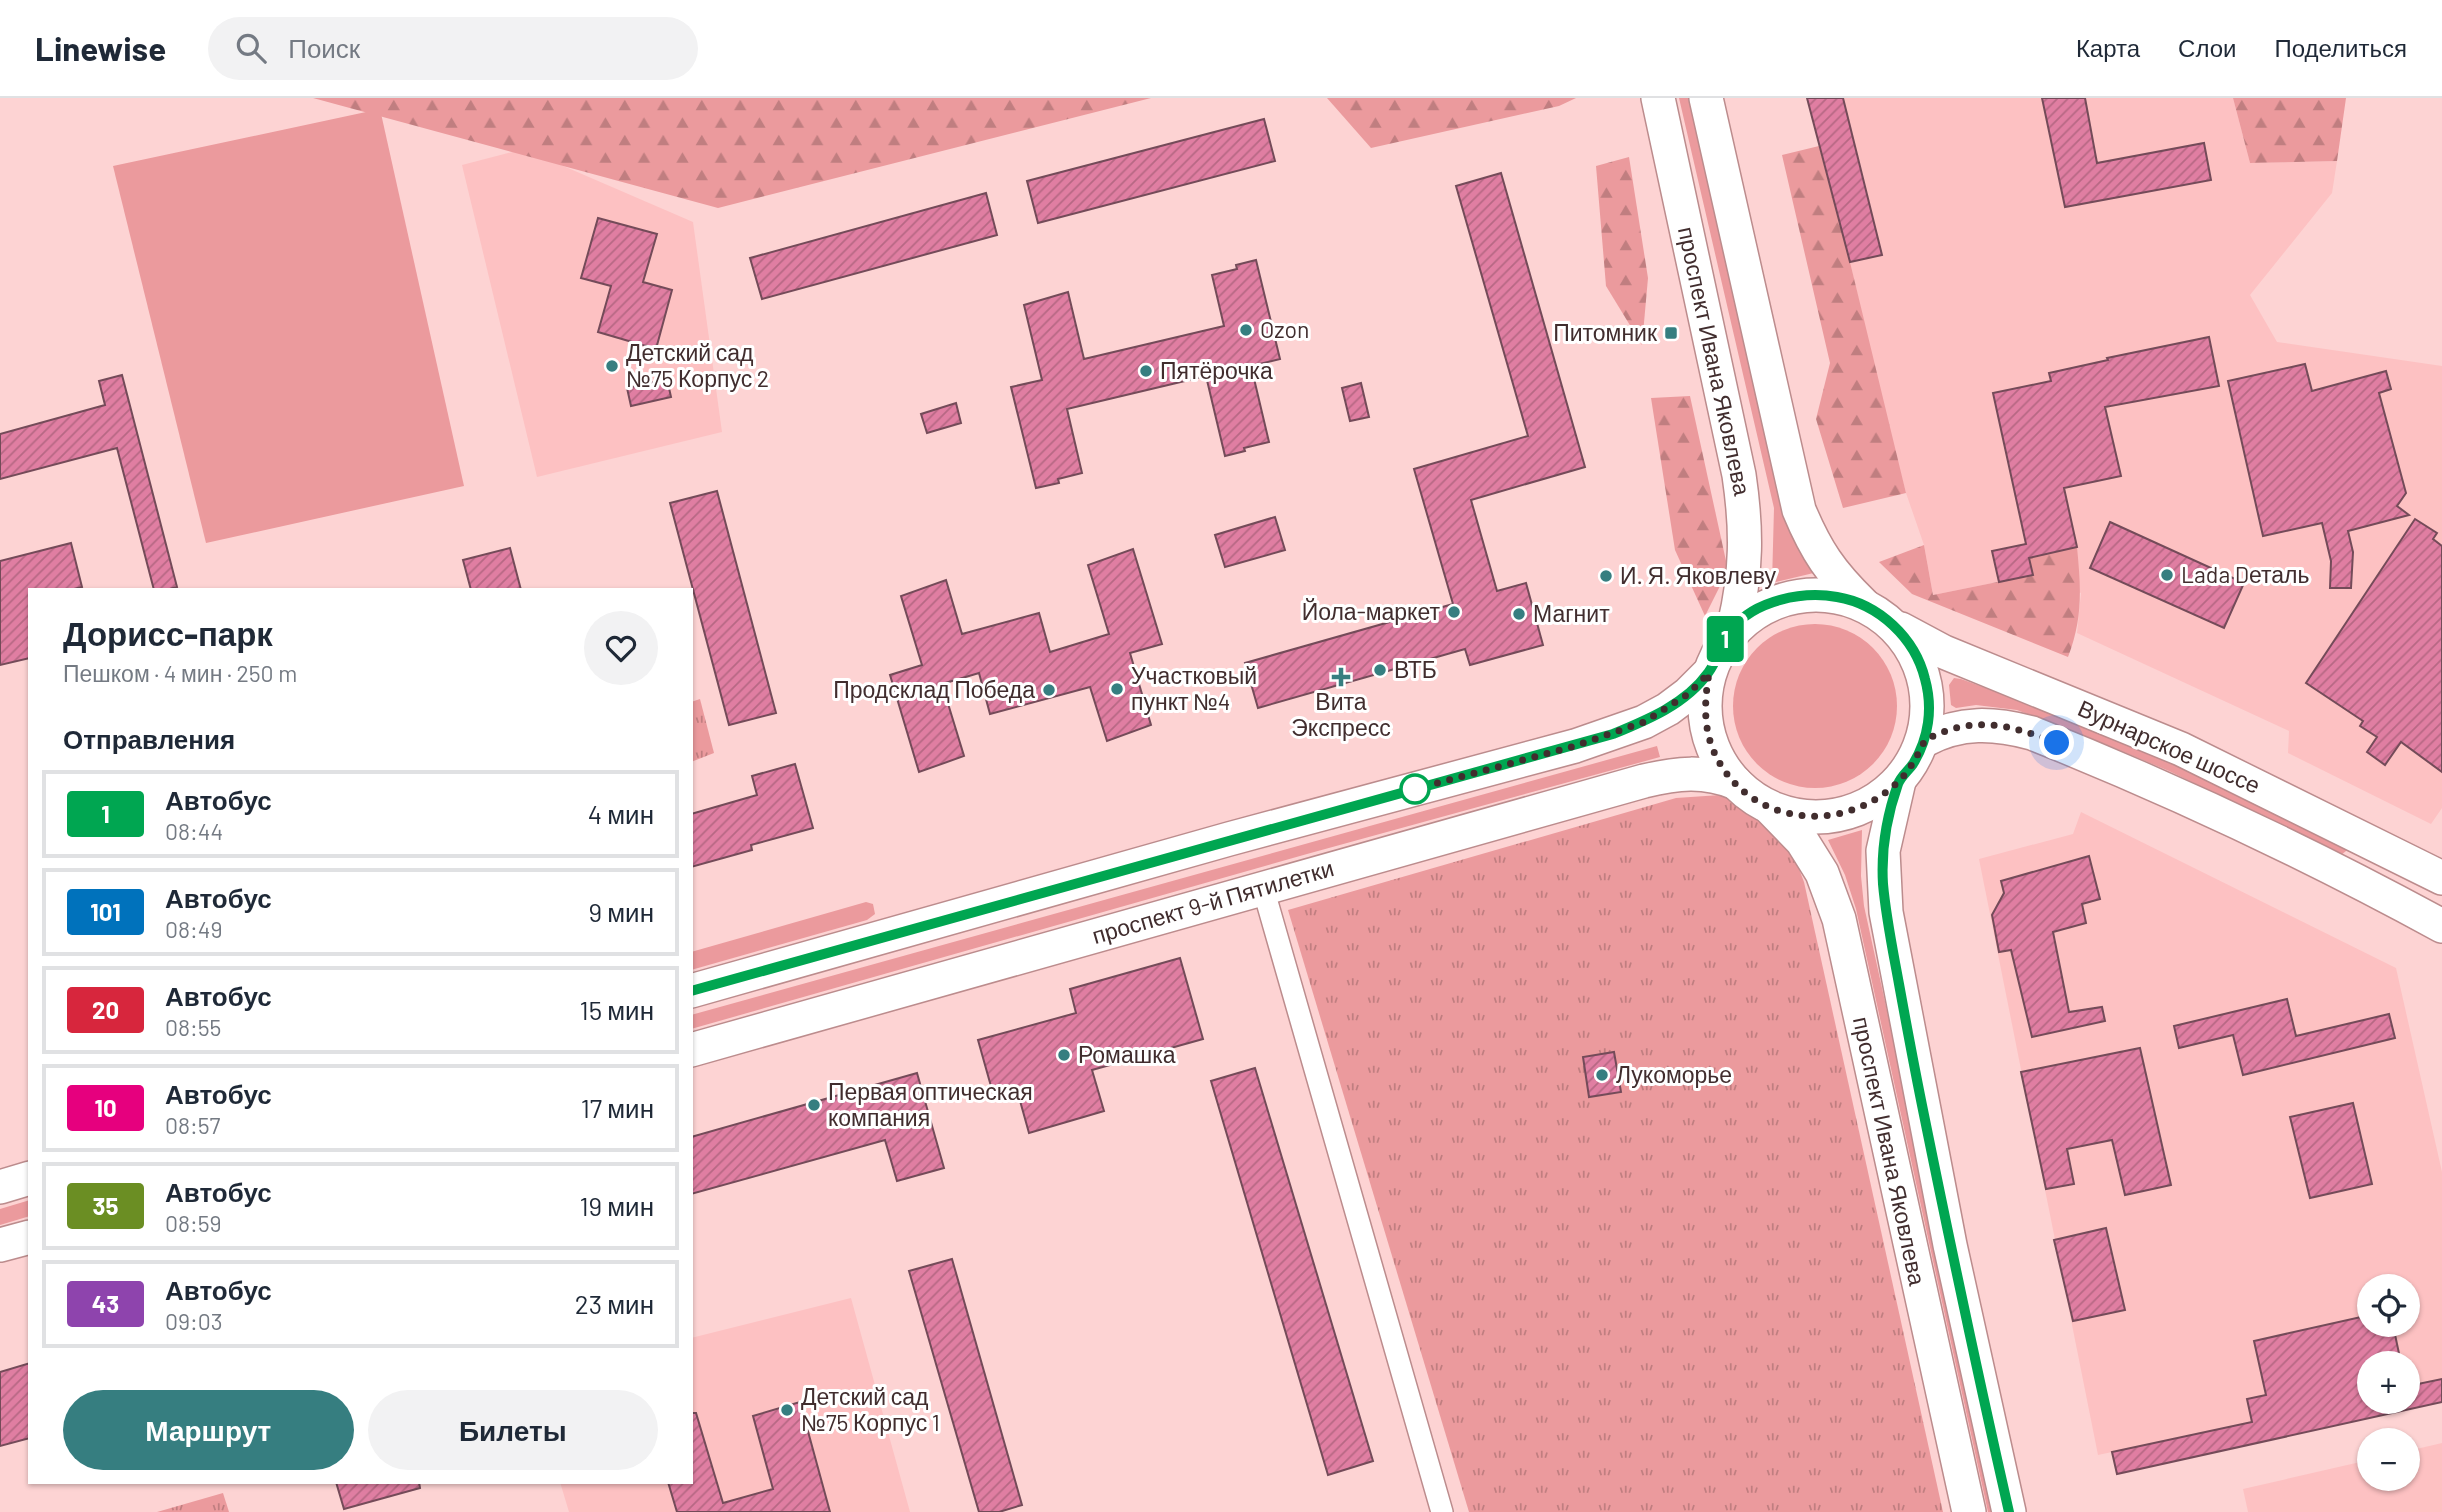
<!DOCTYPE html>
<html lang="ru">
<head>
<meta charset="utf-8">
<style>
  body { margin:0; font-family:Barlow,sans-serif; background:#f2f2f3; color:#1f2937; height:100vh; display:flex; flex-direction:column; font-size:26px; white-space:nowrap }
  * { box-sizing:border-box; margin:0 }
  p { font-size:23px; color:#747a83 }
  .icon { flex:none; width:38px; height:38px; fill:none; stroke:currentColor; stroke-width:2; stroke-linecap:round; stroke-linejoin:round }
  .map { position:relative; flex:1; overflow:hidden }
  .panel { position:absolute; left:28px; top:490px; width:665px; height:896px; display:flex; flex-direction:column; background:#fff; border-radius:0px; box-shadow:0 2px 5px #0004 }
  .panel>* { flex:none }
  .badge { padding:0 14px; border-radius:5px; font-size:24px; line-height:46px }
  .fabs { position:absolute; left:2357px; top:1176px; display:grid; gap:14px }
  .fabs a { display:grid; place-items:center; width:63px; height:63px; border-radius:50%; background:#fff; box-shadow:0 2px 5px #0004; font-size:35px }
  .you { position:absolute; width:35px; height:35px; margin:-18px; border:5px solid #fff; border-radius:50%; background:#1a73e8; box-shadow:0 0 0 10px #1a73e833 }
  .map>.badge { position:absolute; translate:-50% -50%; box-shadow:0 0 0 4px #fff }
  h2 { padding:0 35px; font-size:26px; line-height:63px }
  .round { display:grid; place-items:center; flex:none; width:74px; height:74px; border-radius:37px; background:#f2f2f3 }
  .headline { display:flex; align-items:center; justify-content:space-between; height:119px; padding:0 35px }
  h1 { font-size:33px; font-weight:800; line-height:52px }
  .cta { display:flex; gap:14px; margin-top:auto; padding:14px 35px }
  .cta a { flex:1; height:80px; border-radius:42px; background:#367e80; color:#fff; font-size:28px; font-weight:800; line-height:80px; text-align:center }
  .cta a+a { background:#f2f2f3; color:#1f2937 }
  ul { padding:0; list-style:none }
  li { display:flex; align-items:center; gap:21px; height:88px; margin:0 14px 10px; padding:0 21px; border:4px solid #e0e1e3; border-radius:0px }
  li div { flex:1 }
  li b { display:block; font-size:26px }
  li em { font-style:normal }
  li .badge { min-width:77px; font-weight:700; text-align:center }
  header { display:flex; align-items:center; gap:42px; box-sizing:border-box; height:98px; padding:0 35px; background:#fff; border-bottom:2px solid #e0e1e3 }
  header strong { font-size:33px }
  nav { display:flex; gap:38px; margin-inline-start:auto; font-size:24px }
  .search { width:490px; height:63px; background:#f2f2f3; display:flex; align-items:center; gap:18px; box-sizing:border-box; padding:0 24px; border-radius:38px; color:#747a83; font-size:26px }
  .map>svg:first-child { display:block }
</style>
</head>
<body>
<header>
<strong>Linewise</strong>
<div class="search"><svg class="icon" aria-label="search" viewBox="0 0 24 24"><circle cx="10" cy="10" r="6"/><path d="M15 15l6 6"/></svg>Поиск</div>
<nav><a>Карта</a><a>Слои</a><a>Поделиться</a></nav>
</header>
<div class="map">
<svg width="2442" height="1414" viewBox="0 0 2442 1414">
  <defs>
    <pattern id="forest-firs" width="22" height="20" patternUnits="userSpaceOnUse" patternTransform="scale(1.75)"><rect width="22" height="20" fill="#eb9a9d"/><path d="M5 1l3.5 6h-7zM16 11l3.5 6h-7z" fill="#c07e80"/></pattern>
    <pattern id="park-tufts" width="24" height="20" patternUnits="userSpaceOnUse" patternTransform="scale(1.75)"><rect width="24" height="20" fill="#eb9a9d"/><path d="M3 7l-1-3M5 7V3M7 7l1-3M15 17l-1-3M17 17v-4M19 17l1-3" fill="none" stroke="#c07e80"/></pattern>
    <pattern id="building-hatch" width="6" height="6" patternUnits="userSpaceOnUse" patternTransform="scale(1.75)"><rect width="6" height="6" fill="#e07ea2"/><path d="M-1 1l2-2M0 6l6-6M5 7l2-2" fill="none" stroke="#b76884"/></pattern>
  </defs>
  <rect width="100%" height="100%" fill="#fdd3d3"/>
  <g fill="#fdc1c2" fill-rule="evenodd">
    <path d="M 1843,0 L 2233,0 L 2250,65 L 2337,63 L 2332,95 L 2250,197 L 2277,244 L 2442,268 L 2442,710 L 2431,726 L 2288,655 L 2289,633 L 2077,535 L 2081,495 L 2033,477 L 1933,497 L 1924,447 L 1906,395 L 1886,320 L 1850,164 L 1881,157 Z"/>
    <path d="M 524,51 L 693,124 L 722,334 L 537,379 L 462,67 Z"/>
    <path d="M 2081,714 L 2396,870 L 2442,1074 L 2442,1281 L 2408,1288 L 2408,1265 L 2370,1265 L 2252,1324 L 2098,1357 L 1979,761 L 2073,736 ZM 2370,1188 L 2408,1188 L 2408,1227 L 2370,1227 Z"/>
    <path d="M 851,1200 L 910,1414 L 569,1414 L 560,1384 L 691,1384 L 691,1240 Z"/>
    <path d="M 2442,1345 L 2442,1414 L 2248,1414 L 2243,1391 L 2369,1362 L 2370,1381 L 2408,1381 L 2408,1353 Z"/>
  </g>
  <g fill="#eb9a9d">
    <path d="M 1679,0 L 1692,0 L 1822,473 L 1772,485 L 1774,410 Z"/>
    <path d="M 380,11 L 464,388 L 206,445 L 113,68 Z"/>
    <circle cx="1815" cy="608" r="82"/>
    <path d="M 1954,580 L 1961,581 L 2092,629 L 2174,665 L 2346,748 L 2346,753 L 2341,757 L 2169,673 L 2088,639 L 2017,612 L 1976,607 L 1956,610 L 1951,607 L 1949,587 Z"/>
    <path d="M 1657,648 L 1660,659 L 1307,756 L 691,931 L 691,917 Z"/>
    <path d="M 1862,732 L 1861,778 L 1864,808 L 1997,1414 L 1988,1414 L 1856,811 L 1845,777 L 1828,742 Z"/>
    <path d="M 866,804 L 873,806 L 875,816 L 867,822 L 691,872 L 691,854 Z"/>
    <path d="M 30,1102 L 30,1118 L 0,1127 L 0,1111 Z"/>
  </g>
  <g fill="url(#forest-firs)">
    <path d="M 313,0 L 1151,0 L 718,110 Z"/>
    <path d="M 1327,0 L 1576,0 L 1559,8 L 1371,50 Z"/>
    <path d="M 2233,0 L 2346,0 L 2337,63 L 2250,65 Z"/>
    <path d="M 1819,48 L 1850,164 L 1906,395 L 1843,410 L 1816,321 L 1830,265 L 1782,57 Z"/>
    <path d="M 1629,59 L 1648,180 L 1642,247 L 1606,188 L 1596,68 Z"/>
    <path d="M 1690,298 L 1728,472 L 1705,518 L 1675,452 L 1651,300 Z"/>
    <path d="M 1924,447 L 1933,497 L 2032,477 L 2029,460 L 2077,449 C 2081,490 2083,520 2068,559 L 1912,496 L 1879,464 Z"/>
  </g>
  <g fill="url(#park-tufts)">
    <path d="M 700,601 L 714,655 L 691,664 L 691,604 Z"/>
    <path d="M 1735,696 L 1782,725 L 1804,784 L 1943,1414 L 1469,1414 L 1288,812 L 1676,700 Z"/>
    <path d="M 223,1395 L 229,1414 L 157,1414 Z"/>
  </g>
  <g fill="url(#building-hatch)" stroke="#744b59" stroke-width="2">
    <path d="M 1807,0 L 1843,0 L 1882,157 L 1850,164 Z"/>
    <path d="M 2042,0 L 2085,0 L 2097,65 L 2204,45 L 2211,82 L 2065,109 Z"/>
    <path d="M 1264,21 L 1275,63 L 1038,125 L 1027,83 Z"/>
    <path d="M 1501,75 L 1585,369 L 1471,402 L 1497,493 L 1526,485 L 1543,547 L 1470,567 L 1465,551 L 1258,610 L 1245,565 L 1453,506 L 1414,371 L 1528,338 L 1456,88 Z"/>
    <path d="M 986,95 L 997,137 L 762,201 L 750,160 Z"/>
    <path d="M 598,120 L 657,136 L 643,184 L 672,192 L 656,251 L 598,234 L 611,188 L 581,180 Z"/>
    <path d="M 1256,162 L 1280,261 L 1251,268 L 1269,344 L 1244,350 L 1245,353 L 1225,358 L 1206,278 L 1067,311 L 1082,375 L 1058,381 L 1059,385 L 1036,390 L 1011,289 L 1042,282 L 1024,207 L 1068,194 L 1084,261 L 1224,228 L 1212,177 L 1237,171 L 1236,167 Z"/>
    <path d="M 2209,239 L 2219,288 L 2105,309 L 2121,378 L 2064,390 L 2077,449 L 2029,460 L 2033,477 L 1999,484 L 1992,453 L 2026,446 L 1993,295 L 2051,283 L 2049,275 L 2108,262 L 2107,260 Z"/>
    <path d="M 2305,266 L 2312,293 L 2386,273 L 2391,291 L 2379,295 L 2406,395 L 2397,408 L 2409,417 L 2348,433 L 2353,454 L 2351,490 L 2330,490 L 2331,463 L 2322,425 L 2263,438 L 2228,283 Z"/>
    <path d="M 122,277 L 177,489 L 166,492 L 154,492 L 117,350 L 0,381 L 0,336 L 105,307 L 99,283 Z"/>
    <path d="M 667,281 L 671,299 L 631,308 L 627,290 Z"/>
    <path d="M 1361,285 L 1369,319 L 1350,323 L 1342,290 Z"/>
    <path d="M 956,305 L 961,325 L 927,335 L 921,316 Z"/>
    <path d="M 717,393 L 776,615 L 729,627 L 670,405 Z"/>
    <path d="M 1275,419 L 1285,452 L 1225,469 L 1215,437 Z"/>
    <path d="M 2415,421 L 2437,435 L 2433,441 L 2442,448 L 2442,674 L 2401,644 L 2385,667 L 2367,654 L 2377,639 L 2360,628 L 2363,623 L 2306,585 Z"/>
    <path d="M 2110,424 L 2244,485 L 2224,530 L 2090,470 Z"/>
    <path d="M 71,445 L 82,489 L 70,492 L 30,492 L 30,560 L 0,567 L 0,463 Z"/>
    <path d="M 510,450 L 521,492 L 471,492 L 463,462 Z"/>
    <path d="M 1133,451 L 1162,546 L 1130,555 L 1151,627 L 1107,643 L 1090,589 L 990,616 L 979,575 L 942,586 L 964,658 L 919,674 L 890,577 L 922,567 L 901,498 L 946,482 L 962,536 L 1039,515 L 1050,554 L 1109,536 L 1088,467 Z"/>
    <path d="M 795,666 L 813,730 L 751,747 L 752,752 L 691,769 L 691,716 L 757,697 L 752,678 Z"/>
    <path d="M 2089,758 L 2100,801 L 2082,806 L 2086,825 L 2053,834 L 2069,914 L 2102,909 L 2105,923 L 2032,939 L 2011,852 L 1999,854 L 1992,817 L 2004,795 L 2001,783 Z"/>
    <path d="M 1180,860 L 1203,941 L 1092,972 L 1104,1013 L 1029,1035 L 1017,992 L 994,999 L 978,942 L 1076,915 L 1070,891 Z"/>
    <path d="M 2287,901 L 2296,938 L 2389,916 L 2395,940 L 2243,977 L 2233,937 L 2179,950 L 2174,928 Z"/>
    <path d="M 2140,950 L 2171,1087 L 2125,1097 L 2112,1042 L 2067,1051 L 2074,1086 L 2046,1091 L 2021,974 Z"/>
    <path d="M 1614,954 L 1621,994 L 1589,999 L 1583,959 Z"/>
    <path d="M 1255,970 L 1373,1363 L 1328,1377 L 1211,983 Z"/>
    <path d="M 917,975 L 944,1070 L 897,1083 L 885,1042 L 691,1096 L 691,1039 Z"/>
    <path d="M 2353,1005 L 2372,1086 L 2310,1100 L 2290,1019 Z"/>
    <path d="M 2106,1130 L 2125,1212 L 2073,1223 L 2054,1142 Z"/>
    <path d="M 952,1161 L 1022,1407 L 999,1414 L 979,1414 L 909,1173 Z"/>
    <path d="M 2370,1217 L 2370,1227 L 2393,1227 L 2401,1265 L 2370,1265 L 2370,1304 L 2408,1304 L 2408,1288 L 2442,1281 L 2442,1304 L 2117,1376 L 2112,1354 L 2252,1324 L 2247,1301 L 2266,1297 L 2254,1243 Z"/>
    <path d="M 30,1265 L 30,1340 L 0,1348 L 0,1274 Z"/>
    <path d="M 800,1304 L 830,1414 L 677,1414 L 668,1384 L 691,1384 L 691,1315 L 696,1315 L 723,1405 L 773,1391 L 753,1318 Z"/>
    <path d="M 336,1384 L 419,1384 L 420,1390 L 344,1411 Z"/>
  </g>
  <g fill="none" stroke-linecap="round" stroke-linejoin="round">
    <g stroke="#bc8c8d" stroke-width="24">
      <path id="minor" d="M 1263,790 L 1442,1414"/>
    </g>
    <g stroke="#bc8c8d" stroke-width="36">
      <g id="primary">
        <path d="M 1658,0 L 1739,377 C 1747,431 1747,474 1734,528"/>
        <path d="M 1706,0 L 1799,412 C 1816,453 1831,475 1863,506"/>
        <circle cx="1816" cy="608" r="111"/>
        <path d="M 1901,531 L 1944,554 L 2181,651 L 2442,780"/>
        <path d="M 1925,642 C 1961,623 1994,625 2032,635 C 2172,691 2310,756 2442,828"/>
        <path d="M 1899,683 L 1883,753 L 1886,814 L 1950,1147 L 2009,1414"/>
        <path d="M 1770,710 L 1802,743 L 1822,775 L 1839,821 L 1969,1414"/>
        <path d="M 691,893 L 1229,741 L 1575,648 L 1644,624 L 1668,611 L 1688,596 L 1709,575"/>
        <path d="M 691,952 L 1644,683 C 1677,675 1704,672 1736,685"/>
        <path d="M 0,1089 L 30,1080"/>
        <path d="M 0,1147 L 30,1139"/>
      </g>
    </g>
    <use href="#minor" stroke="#fff" stroke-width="21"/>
    <use href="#primary" stroke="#fff" stroke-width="33"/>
  </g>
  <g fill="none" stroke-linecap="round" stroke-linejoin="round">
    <g stroke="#fff" stroke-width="16">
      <path id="line" d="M 691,893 L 1613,636 C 1647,622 1686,606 1708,575 C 1718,562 1721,545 1732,531 C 1755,502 1803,493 1837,499 C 1879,506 1915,540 1925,581 C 1933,610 1929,640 1913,666 C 1908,673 1901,678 1898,686 C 1887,717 1881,753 1883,786 C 1886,820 1893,853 1899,886 C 1907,930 1915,973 1924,1017 C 1951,1150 1979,1282 2009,1414"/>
    </g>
    <use href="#line" stroke="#00a651" stroke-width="10"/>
    <path stroke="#412d2e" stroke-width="7" stroke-dasharray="0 12.6" d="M 1415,691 L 1408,693 L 1575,648 L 1644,624 L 1688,596 L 1709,575 C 1705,600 1703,624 1712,649 C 1742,727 1842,740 1899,683 C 1911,671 1918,656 1925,642 C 1973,617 2009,626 2057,645"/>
  </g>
  <g fill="#367e80" stroke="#fff" stroke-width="2.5">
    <circle cx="1246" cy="232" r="7"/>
    <rect x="1664" y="228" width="14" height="14" rx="3.5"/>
    <circle cx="612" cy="268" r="7"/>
    <circle cx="1146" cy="273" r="7"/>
    <circle cx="2167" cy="477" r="7"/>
    <circle cx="1606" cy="478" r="7"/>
    <circle cx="1454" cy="514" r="7"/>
    <circle cx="1519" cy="516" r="7"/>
    <circle cx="1380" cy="572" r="7"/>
    <path d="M1337.5 568.5h7v7h7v7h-7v7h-7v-7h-7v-7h7z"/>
    <circle cx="1117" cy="591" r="7"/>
    <circle cx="1049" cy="592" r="7"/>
    <circle cx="1064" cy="957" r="7"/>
    <circle cx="1602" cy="977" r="7"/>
    <circle cx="814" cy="1007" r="7"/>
    <circle cx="787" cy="1312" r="7"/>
  </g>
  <circle fill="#fff" stroke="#00a651" stroke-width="3.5" cx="1415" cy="691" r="14"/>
  <g text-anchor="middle" stroke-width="6" stroke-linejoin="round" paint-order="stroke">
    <g font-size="23" fill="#412d2e" stroke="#fff" text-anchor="start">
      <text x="1260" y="240">Ozon</text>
      <text x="1657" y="243" text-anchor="end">Питомник</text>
      <text x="626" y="263">Детский сад<tspan x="626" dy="26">№75 Корпус 2</tspan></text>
      <text x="1160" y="281">Пятёрочка</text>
      <text x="2181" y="485">Lada Dеталь</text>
      <text x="1620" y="486">И. Я. Яковлеву</text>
      <text x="1440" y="522" text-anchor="end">Йола-маркет</text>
      <text x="1533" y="524">Магнит</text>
      <text x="1394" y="580">ВТБ</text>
      <text x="1131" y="586">Участковый<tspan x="1131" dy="26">пункт №4</tspan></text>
      <text x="1035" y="600" text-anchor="end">Продсклад Победа</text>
      <text x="1341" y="612" text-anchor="middle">Вита<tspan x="1341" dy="26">Экспресс</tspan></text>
      <text x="1078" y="965">Ромашка</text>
      <text x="1616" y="985">Лукоморье</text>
      <text x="828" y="1002">Первая оптическая<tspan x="828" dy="26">компания</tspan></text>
      <text x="801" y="1307">Детский сад<tspan x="801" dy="26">№75 Корпус 1</tspan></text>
    </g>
    <g font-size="23" fill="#412d2e" stroke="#fff">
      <text transform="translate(1714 263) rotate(78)" y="8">проспект Ивана Яковлева</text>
      <text transform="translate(2169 649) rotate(24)" y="8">Вурнарское шоссе</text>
      <text transform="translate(1213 804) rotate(-16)" y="8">проспект 9-й Пятилетки</text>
      <text transform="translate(1889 1053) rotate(78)" y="8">проспект Ивана Яковлева</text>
    </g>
  </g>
</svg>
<div class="fabs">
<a><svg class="icon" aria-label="locate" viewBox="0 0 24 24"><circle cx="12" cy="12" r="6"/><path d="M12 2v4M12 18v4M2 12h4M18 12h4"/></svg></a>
<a>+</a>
<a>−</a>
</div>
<div class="you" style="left:2057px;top:645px"></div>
<b class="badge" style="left:1725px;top:541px;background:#00a651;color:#fff">1</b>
<section class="panel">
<div class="headline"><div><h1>Дорисс-парк</h1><p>Пешком · 4 мин · 250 m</p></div><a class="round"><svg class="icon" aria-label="heart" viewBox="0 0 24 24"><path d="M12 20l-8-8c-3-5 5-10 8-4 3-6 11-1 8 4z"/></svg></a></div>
<h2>Отправления</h2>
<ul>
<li><span class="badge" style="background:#00a651;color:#fff">1</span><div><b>Автобус</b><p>08:44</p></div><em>4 мин</em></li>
<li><span class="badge" style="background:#0072bc;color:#fff">101</span><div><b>Автобус</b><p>08:49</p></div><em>9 мин</em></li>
<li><span class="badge" style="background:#d7263d;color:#fff">20</span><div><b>Автобус</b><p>08:55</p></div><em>15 мин</em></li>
<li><span class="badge" style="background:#e6007e;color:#fff">10</span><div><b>Автобус</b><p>08:57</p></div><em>17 мин</em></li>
<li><span class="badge" style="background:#6b8e23;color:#fff">35</span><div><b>Автобус</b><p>08:59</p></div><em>19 мин</em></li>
<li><span class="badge" style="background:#8e44ad;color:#fff">43</span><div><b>Автобус</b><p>09:03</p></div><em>23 мин</em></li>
</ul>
<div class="cta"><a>Маршрут</a><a>Билеты</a></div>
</section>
</div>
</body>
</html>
